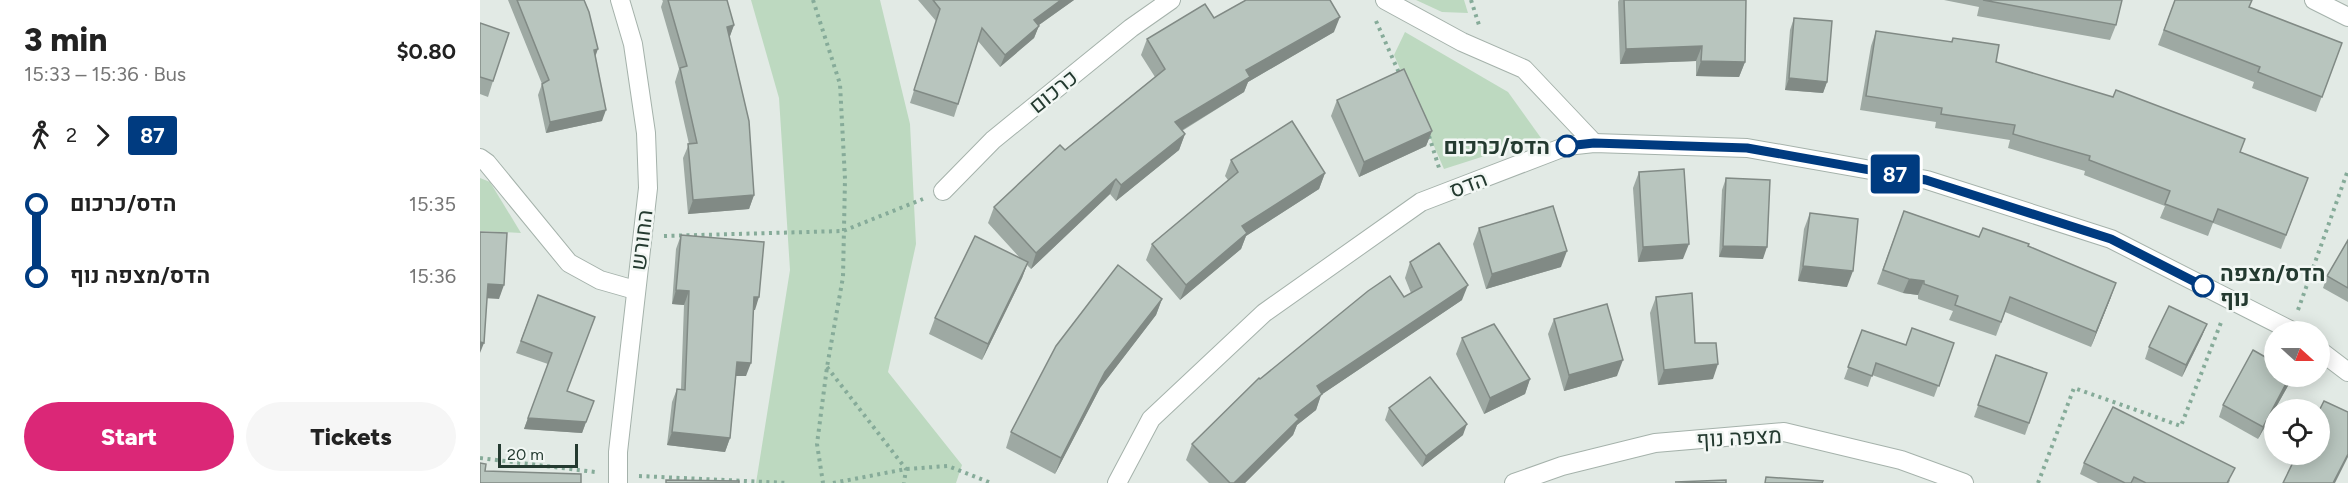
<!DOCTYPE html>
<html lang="en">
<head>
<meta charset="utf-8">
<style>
  body { margin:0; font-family:Figtree,Heebo,sans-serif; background:#f6f6f6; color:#222; height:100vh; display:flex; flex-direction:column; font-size:22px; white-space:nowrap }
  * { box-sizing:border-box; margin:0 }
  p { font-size:20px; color:#767676 }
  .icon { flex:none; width:33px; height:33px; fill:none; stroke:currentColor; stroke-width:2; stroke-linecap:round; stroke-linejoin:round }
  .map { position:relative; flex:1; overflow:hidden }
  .panel { display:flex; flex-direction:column; background:#fff; width:480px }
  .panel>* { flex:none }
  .badge { padding:0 12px; border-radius:4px; font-size:21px; line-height:39px }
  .needle { width:39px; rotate:111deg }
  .fabs { position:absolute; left:1784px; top:321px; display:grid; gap:12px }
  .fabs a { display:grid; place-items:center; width:66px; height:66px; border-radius:50%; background:#fff; box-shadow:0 3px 15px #0003; font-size:30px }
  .scale { position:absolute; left:18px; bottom:15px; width:80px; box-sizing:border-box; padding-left:6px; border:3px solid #243a30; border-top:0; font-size:16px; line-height:21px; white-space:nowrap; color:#243a30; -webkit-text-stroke:4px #f2f7f4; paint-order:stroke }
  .map>.badge { position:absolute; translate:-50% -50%; box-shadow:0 0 0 3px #fff }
  .legs { display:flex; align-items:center; gap:9px; height:66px; padding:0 24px; font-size:20px }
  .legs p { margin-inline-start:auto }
  .summary { display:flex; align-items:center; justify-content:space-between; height:102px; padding:0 24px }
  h1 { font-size:33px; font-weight:800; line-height:45px }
  .primary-button { display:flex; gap:12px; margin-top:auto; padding:12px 24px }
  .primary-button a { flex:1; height:69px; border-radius:36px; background:#db2777; color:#fff; font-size:24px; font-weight:800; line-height:69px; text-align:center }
  .primary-button a+a { background:#f6f6f6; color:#222 }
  ul { padding:0 24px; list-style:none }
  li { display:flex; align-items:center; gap:21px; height:72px; font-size:22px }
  li i { display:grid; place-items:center; width:9px; height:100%; margin:0 8px; background:currentColor }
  li i::after { content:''; width:15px; height:15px; margin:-8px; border:4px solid; border-radius:50%; background:#fff }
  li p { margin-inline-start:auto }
  li:first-child i { background:linear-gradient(#0000 50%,currentColor 0) }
  li:last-child i { background:linear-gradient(currentColor 50%,#0000 0) }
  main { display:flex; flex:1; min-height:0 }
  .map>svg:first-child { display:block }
</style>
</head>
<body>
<main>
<section class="panel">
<div class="summary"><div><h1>3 min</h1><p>15:33 – 15:36 · Bus</p></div><b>$0.80</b></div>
<div class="legs"><svg class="icon" aria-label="walk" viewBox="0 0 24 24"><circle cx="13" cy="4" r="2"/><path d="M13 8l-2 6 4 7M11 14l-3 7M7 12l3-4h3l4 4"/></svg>2<svg class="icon" aria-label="forward" viewBox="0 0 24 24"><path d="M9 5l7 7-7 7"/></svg><b class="badge" style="background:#003b80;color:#fff">87</b></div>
<ul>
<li><i style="color:#003b80"></i><b>הדס/כרכום</b><p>15:35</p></li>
<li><i style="color:#003b80"></i><b>הדס/מצפה נוף</b><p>15:36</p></li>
</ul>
<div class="primary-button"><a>Start</a><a>Tickets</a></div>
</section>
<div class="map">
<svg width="1868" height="483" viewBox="0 0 1868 483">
  <rect width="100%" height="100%" fill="#e2eae5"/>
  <g fill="#bdd9c0">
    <path d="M 271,0 L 400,0 L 430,124 L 436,244 L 408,372 L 482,465 L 476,483 L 276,483 L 310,270 L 299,98 Z"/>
    <path d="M 936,0 L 984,0 L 988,13 L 962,12 Z"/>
    <path d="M 925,32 L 1028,92 L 1061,138 L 964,169 L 914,55 Z"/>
    <path d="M 0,178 L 10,182 L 41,233 L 0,231 Z"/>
  </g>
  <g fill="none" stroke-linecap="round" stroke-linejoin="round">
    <g stroke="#a5b2ab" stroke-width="20">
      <g id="minor">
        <path d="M 905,0 L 982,42 L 1044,69 L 1114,143"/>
        <path d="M 1834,0 L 1868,17"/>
        <path d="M 0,158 L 7,163 L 89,263 L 120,280 L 155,290"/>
        <path d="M 463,191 L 513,140 L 651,28 L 691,0"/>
        <path d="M 1839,350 L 1868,372"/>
        <path d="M 138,483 L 138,452 L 168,188 L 166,133 L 153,44 L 140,0"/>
        <path d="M 637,483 L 671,419 L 784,313 L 941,202 L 1087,146 L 1114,143 L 1267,148 L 1447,180 L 1631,239 L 1814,332"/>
        <path d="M 1034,483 L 1082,466 L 1175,443 L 1304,432 L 1421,460 L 1484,483"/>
      </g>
    </g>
    <g stroke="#86ab99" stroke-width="4" stroke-dasharray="3 4.5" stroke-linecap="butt">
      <path d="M 333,0 L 360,84 L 365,179 L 363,277 L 347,367 L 337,444 L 343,483"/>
      <path d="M 991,0 L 999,25"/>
      <path d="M 896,21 L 920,75"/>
      <path d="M 949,136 L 960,171"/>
      <path d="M 184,236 L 363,231 L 443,199"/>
      <path d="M 1818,310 L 1868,170"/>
      <path d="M 347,367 L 426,469 L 424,483"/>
      <path d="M 0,458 L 115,472"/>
      <path d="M 159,476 L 308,483"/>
      <path d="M 353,483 L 426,469 L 468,466 L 511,483"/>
      <path d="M 1558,483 L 1594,388 L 1701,426 L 1742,320"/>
    </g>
    <use href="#minor" stroke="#fff" stroke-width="18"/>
  </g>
  <g fill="#9ea9a3">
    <path d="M 28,0 L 104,0 L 115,58 L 122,121 L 66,133 L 58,95 L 62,84 Z"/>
    <path d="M 182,0 L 247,0 L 254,25 L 249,38 L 274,195 L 269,209 L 208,214 L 203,158 L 209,144 L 195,82 L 199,69 L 181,7 L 183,1 Z"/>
    <path d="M 438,0 L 594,0 L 559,25 L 554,38 L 520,67 L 498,41 L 474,117 L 430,103 L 456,21 Z"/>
    <path d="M 1139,0 L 1266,0 L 1265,62 L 1259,77 L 1216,76 L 1216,61 L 1140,64 L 1138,2 Z"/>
    <path d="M 1464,0 L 1642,0 L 1636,25 L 1630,40 L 1497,16 L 1499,7 Z"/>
    <path d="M 1695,0 L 1769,8 L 1862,43 L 1836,112 L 1772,88 L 1774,82 L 1678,45 Z"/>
    <path d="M 734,18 L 854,32 L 768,82 L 764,92 L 702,131 L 705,134 L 699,150 L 636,201 L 630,194 L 551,269 L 547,265 L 542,278 L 502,360 L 449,334 L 455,318 L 540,258 L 508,223 L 514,207 L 675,77 L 661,55 L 667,39 Z"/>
    <path d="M 1314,18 L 1347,82 L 1343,93 L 1305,90 L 1310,30 Z"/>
    <path d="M 0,23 L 13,81 L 8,97 L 0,94 Z"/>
    <path d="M 1396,31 L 1471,42 L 1473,38 L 1516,62 L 1760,152 L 1828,178 L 1801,249 L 1733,223 L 1728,236 L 1680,218 L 1685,206 L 1604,175 L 1605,171 L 1528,148 L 1530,140 L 1455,128 L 1456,122 L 1380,110 L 1391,46 Z"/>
    <path d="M 857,100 L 952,131 L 946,146 L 879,177 L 851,116 Z"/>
    <path d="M 751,160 L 845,173 L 839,189 L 766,236 L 761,249 L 700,300 L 666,260 L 672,244 L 748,180 L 745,176 Z"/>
    <path d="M 1159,172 L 1203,259 L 1158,262 L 1153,188 Z"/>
    <path d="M 1246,178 L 1283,259 L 1239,257 L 1242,190 Z"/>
    <path d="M 1424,211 L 1499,237 L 1548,246 L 1631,297 L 1611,347 L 1525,312 L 1516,336 L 1469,320 L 1473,311 L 1438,299 L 1438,295 L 1423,293 L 1397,284 Z"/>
    <path d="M 1330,213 L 1367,287 L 1318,281 L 1324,229 Z"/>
    <path d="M 999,228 L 1081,267 L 1006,289 L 993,244 Z"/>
    <path d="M 201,235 L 275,310 L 273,310 L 266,376 L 256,376 L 250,438 L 245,452 L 187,445 L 192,402 L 197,389 L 201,389 L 204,305 L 192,304 L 196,249 Z"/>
    <path d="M 1868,240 L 1868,302 L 1843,288 L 1847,276 Z"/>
    <path d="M 930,262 L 982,300 L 841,395 L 836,410 L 817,425 L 813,435 L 765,483 L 729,483 L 706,460 L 712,444 L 780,379 L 931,293 L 925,278 Z"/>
    <path d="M 58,295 L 87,391 L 114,401 L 102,433 L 44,429 L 68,364 L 36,353 Z"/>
    <path d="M 1176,297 L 1215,343 L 1233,379 L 1178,385 L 1170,313 Z"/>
    <path d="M 682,299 L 676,315 L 620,388 L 575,474 L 526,448 L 531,432 Z"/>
    <path d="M 1074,319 L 1137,376 L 1084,391 L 1068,334 Z"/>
    <path d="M 1727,324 L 1722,336 L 1702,377 L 1665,359 L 1669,347 Z"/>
    <path d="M 1382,330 L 1426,345 L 1474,343 L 1454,397 L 1392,375 L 1388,387 L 1364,379 Z"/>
    <path d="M 982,338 L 1050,379 L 1045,394 L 1004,414 L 976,354 Z"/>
    <path d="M 1516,355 L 1567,373 L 1545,435 L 1494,417 Z"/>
    <path d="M 1809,384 L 1778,439 L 1739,417 L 1743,405 Z"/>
    <path d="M 909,408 L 983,435 L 942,467 L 905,420 Z"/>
    <path d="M 1604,463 L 1750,480 L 1749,483 L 1618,483 L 1600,474 Z"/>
  </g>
  <g fill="#818a85">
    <path d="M 581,0 L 594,0 L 549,32 L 554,20 Z"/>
    <path d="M 860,17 L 854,32 L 768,82 L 764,92 L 689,138 L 695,122 L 766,70 Z"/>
    <path d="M 254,25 L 249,39 L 247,27 Z"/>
    <path d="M 559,26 L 554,38 L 520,67 L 525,55 Z"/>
    <path d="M 1222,46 L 1216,61 L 1140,64 L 1146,49 Z"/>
    <path d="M 118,49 L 114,60 L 114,50 Z"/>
    <path d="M 1221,61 L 1265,62 L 1259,77 L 1216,76 Z"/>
    <path d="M 1309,78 L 1347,82 L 1343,93 L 1305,90 Z"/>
    <path d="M 126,110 L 122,121 L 66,133 L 70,122 Z"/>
    <path d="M 952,131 L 946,146 L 879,177 L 884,162 Z"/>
    <path d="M 705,134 L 699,150 L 636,201 L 641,185 Z"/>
    <path d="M 845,173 L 839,189 L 766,236 L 761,249 L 700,300 L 706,285 L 762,226 Z"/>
    <path d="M 636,179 L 630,194 L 551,269 L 556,253 Z"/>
    <path d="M 274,195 L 269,209 L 208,214 L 213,200 Z"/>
    <path d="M 1209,244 L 1203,259 L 1158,262 L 1163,247 Z"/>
    <path d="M 1243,246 L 1287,247 L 1283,259 L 1239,257 Z"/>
    <path d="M 1087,251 L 1081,267 L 1006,289 L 1012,274 Z"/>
    <path d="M 548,262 L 542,278 L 502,360 L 508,344 Z"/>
    <path d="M 1323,266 L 1373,271 L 1367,287 L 1318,281 Z"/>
    <path d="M 1429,279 L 1444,281 L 1438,295 L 1423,293 Z"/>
    <path d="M 1636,283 L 1631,297 L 1611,347 L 1616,332 Z"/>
    <path d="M 8,284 L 24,285 L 19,299 L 3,298 Z"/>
    <path d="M 988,285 L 982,300 L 841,395 L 836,410 L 817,425 L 813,435 L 765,483 L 754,483 L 815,415 L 837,386 Z"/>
    <path d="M 196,290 L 209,291 L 204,305 L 192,304 Z"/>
    <path d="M 274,297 L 279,297 L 275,310 L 269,310 Z"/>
    <path d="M 682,299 L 676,315 L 620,388 L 575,474 L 581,458 L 625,372 Z"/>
    <path d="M 1727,324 L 1722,336 L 1702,377 L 1706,365 Z"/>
    <path d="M 0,342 L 4,343 L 0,353 Z"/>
    <path d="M 1143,360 L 1137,376 L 1084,391 L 1089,375 Z"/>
    <path d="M 257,362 L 271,363 L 266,376 L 253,376 Z"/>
    <path d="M 1238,364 L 1233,379 L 1178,385 L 1184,370 Z"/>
    <path d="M 1810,376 L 1811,376 L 1809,384 L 1778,439 L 1783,427 Z"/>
    <path d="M 1050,379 L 1045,394 L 1004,414 L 1010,398 Z"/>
    <path d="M 48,418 L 106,422 L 102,433 L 44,429 Z"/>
    <path d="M 987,424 L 983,435 L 942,467 L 946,456 Z"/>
    <path d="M 192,432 L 250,438 L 245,452 L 187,445 Z"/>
    <path d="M 1868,454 L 1868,457 L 1855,483 L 1853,483 Z"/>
  </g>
  <g fill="#b8c5be" stroke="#818a85" stroke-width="1.5">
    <path d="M 37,0 L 104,0 L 109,12 L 118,49 L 114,50 L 126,110 L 70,122 L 62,84 L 69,80 Z"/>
    <path d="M 188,0 L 247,0 L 254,25 L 247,27 L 269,121 L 274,195 L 213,200 L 208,144 L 217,143 L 200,68 L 207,66 Z"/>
    <path d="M 453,0 L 581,0 L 554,20 L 559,26 L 525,55 L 502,28 L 478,104 L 434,90 L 460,9 Z"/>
    <path d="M 766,0 L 850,0 L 860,17 L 766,70 L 770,77 L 695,122 L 705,134 L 641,185 L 636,179 L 556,253 L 514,207 L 580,145 L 585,150 L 685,69 L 667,39 L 725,4 L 734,18 Z"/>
    <path d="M 1144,0 L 1266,0 L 1265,62 L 1221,61 L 1222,46 L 1146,49 Z"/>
    <path d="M 1503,0 L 1642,0 L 1636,25 Z"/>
    <path d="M 1695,0 L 1772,0 L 1769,7 L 1862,43 L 1842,97 L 1778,72 L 1780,67 L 1684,30 Z"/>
    <path d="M 1314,18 L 1352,21 L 1347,82 L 1309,78 Z"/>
    <path d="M 0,23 L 29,33 L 13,81 L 0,77 Z"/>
    <path d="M 1396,31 L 1472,42 L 1473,38 L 1519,45 L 1516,62 L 1633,97 L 1636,90 L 1765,139 L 1760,152 L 1828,178 L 1806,235 L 1738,209 L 1733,222 L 1685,204 L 1690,191 L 1609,160 L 1610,156 L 1533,134 L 1535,125 L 1461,114 L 1462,108 L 1386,96 Z"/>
    <path d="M 924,69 L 952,131 L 884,162 L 857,100 Z"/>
    <path d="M 812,121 L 845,173 L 762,226 L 767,233 L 706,285 L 672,244 L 758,172 L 751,160 Z"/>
    <path d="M 1204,169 L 1209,244 L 1163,247 L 1159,172 Z"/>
    <path d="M 1246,178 L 1290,180 L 1287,247 L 1243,246 Z"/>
    <path d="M 1073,206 L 1087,251 L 1012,274 L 999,228 Z"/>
    <path d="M 1424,211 L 1499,237 L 1503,228 L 1549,244 L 1548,246 L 1636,283 L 1616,332 L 1530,297 L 1521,322 L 1475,305 L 1478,296 L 1444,284 L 1444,281 L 1429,279 L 1403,270 Z"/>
    <path d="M 1330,213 L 1378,219 L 1373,271 L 1323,266 Z"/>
    <path d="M 0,232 L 27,233 L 24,285 L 8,284 L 4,343 L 0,342 Z"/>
    <path d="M 201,235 L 284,242 L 279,297 L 274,297 L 271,363 L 257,362 L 250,438 L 192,432 L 197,389 L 205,390 L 209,291 L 196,290 Z"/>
    <path d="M 495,236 L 548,262 L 508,344 L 455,318 Z"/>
    <path d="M 1868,240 L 1868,288 L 1847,276 Z"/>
    <path d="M 959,243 L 988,285 L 837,386 L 842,394 L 815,415 L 819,419 L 754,483 L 750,483 L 712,444 L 779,378 L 780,379 L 888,291 L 910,276 L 924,297 L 942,287 L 930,262 Z"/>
    <path d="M 638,265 L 682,299 L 625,372 L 581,458 L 531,432 L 576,346 Z"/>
    <path d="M 1212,293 L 1215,343 L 1236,343 L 1238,364 L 1184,370 L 1176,297 Z"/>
    <path d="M 58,295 L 115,317 L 87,391 L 114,401 L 106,422 L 48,418 L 72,353 L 41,341 Z"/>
    <path d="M 1127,304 L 1143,360 L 1089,375 L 1074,319 Z"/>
    <path d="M 1689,306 L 1727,324 L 1706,365 L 1669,347 Z"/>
    <path d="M 1014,324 L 1050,379 L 1010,398 L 982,338 Z"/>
    <path d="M 1432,328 L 1474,343 L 1459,386 L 1396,363 L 1392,376 L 1368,367 L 1382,330 L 1426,345 Z"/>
    <path d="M 1773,350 L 1794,362 L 1794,376 L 1810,376 L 1783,427 L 1743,405 Z"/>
    <path d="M 1516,355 L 1567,373 L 1549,423 L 1498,405 Z"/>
    <path d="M 950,377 L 987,424 L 946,456 L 909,408 Z"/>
    <path d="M 1844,401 L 1868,412 L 1868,454 L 1853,483 L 1803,483 L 1817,454 L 1839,454 L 1839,411 Z"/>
    <path d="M 1633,407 L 1755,468 L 1747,483 L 1666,483 L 1654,477 L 1651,483 L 1645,483 L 1604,463 Z"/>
    <path d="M 0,463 L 6,464 L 5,471 L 101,474 L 101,483 L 0,483 Z"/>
    <path d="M 1286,477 L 1343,481 L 1342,483 L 1285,483 Z"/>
    <path d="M 186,480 L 259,481 L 259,483 L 186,483 Z"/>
    <path d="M 1246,480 L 1246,483 L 1195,482 Z"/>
  </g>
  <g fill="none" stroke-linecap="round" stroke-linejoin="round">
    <g stroke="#fff" stroke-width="14">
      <path id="line-1" d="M 1087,146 L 1114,143 L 1267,148 L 1446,180 L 1631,239 L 1723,286"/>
    </g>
    <use href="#line-1" stroke="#003b80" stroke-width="9"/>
  </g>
  <g fill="#fff" stroke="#003b80" stroke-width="3">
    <circle cx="1087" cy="146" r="10"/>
    <circle cx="1723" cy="286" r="10"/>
  </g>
  <g text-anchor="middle" stroke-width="5" stroke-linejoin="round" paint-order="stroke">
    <g font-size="22" fill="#243a30" stroke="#f2f7f4">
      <text transform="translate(573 91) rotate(-39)" y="8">כרכום</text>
      <text transform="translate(988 184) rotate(-21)" y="8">הדס</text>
      <text transform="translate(161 240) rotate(-83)" y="8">החורש</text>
      <text transform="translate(1259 437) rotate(-3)" y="8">מצפה נוף</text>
    </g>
    <g font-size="22" font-weight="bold" fill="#243a30" stroke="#f2f7f4" text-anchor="end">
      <text x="1070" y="154">הדס/כרכום</text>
      <text x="1740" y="281" text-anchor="start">הדס/מצפה<tspan x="1740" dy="25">נוף</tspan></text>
    </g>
  </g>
</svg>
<div class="fabs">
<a><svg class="needle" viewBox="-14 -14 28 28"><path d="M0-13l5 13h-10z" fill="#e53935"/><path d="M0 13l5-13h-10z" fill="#767676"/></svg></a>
<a><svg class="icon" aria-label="locate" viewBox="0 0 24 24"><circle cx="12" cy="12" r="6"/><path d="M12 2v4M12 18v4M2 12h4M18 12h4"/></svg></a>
</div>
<div class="scale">20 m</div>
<b class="badge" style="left:1415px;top:174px;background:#003b80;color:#fff">87</b>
</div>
</main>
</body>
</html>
